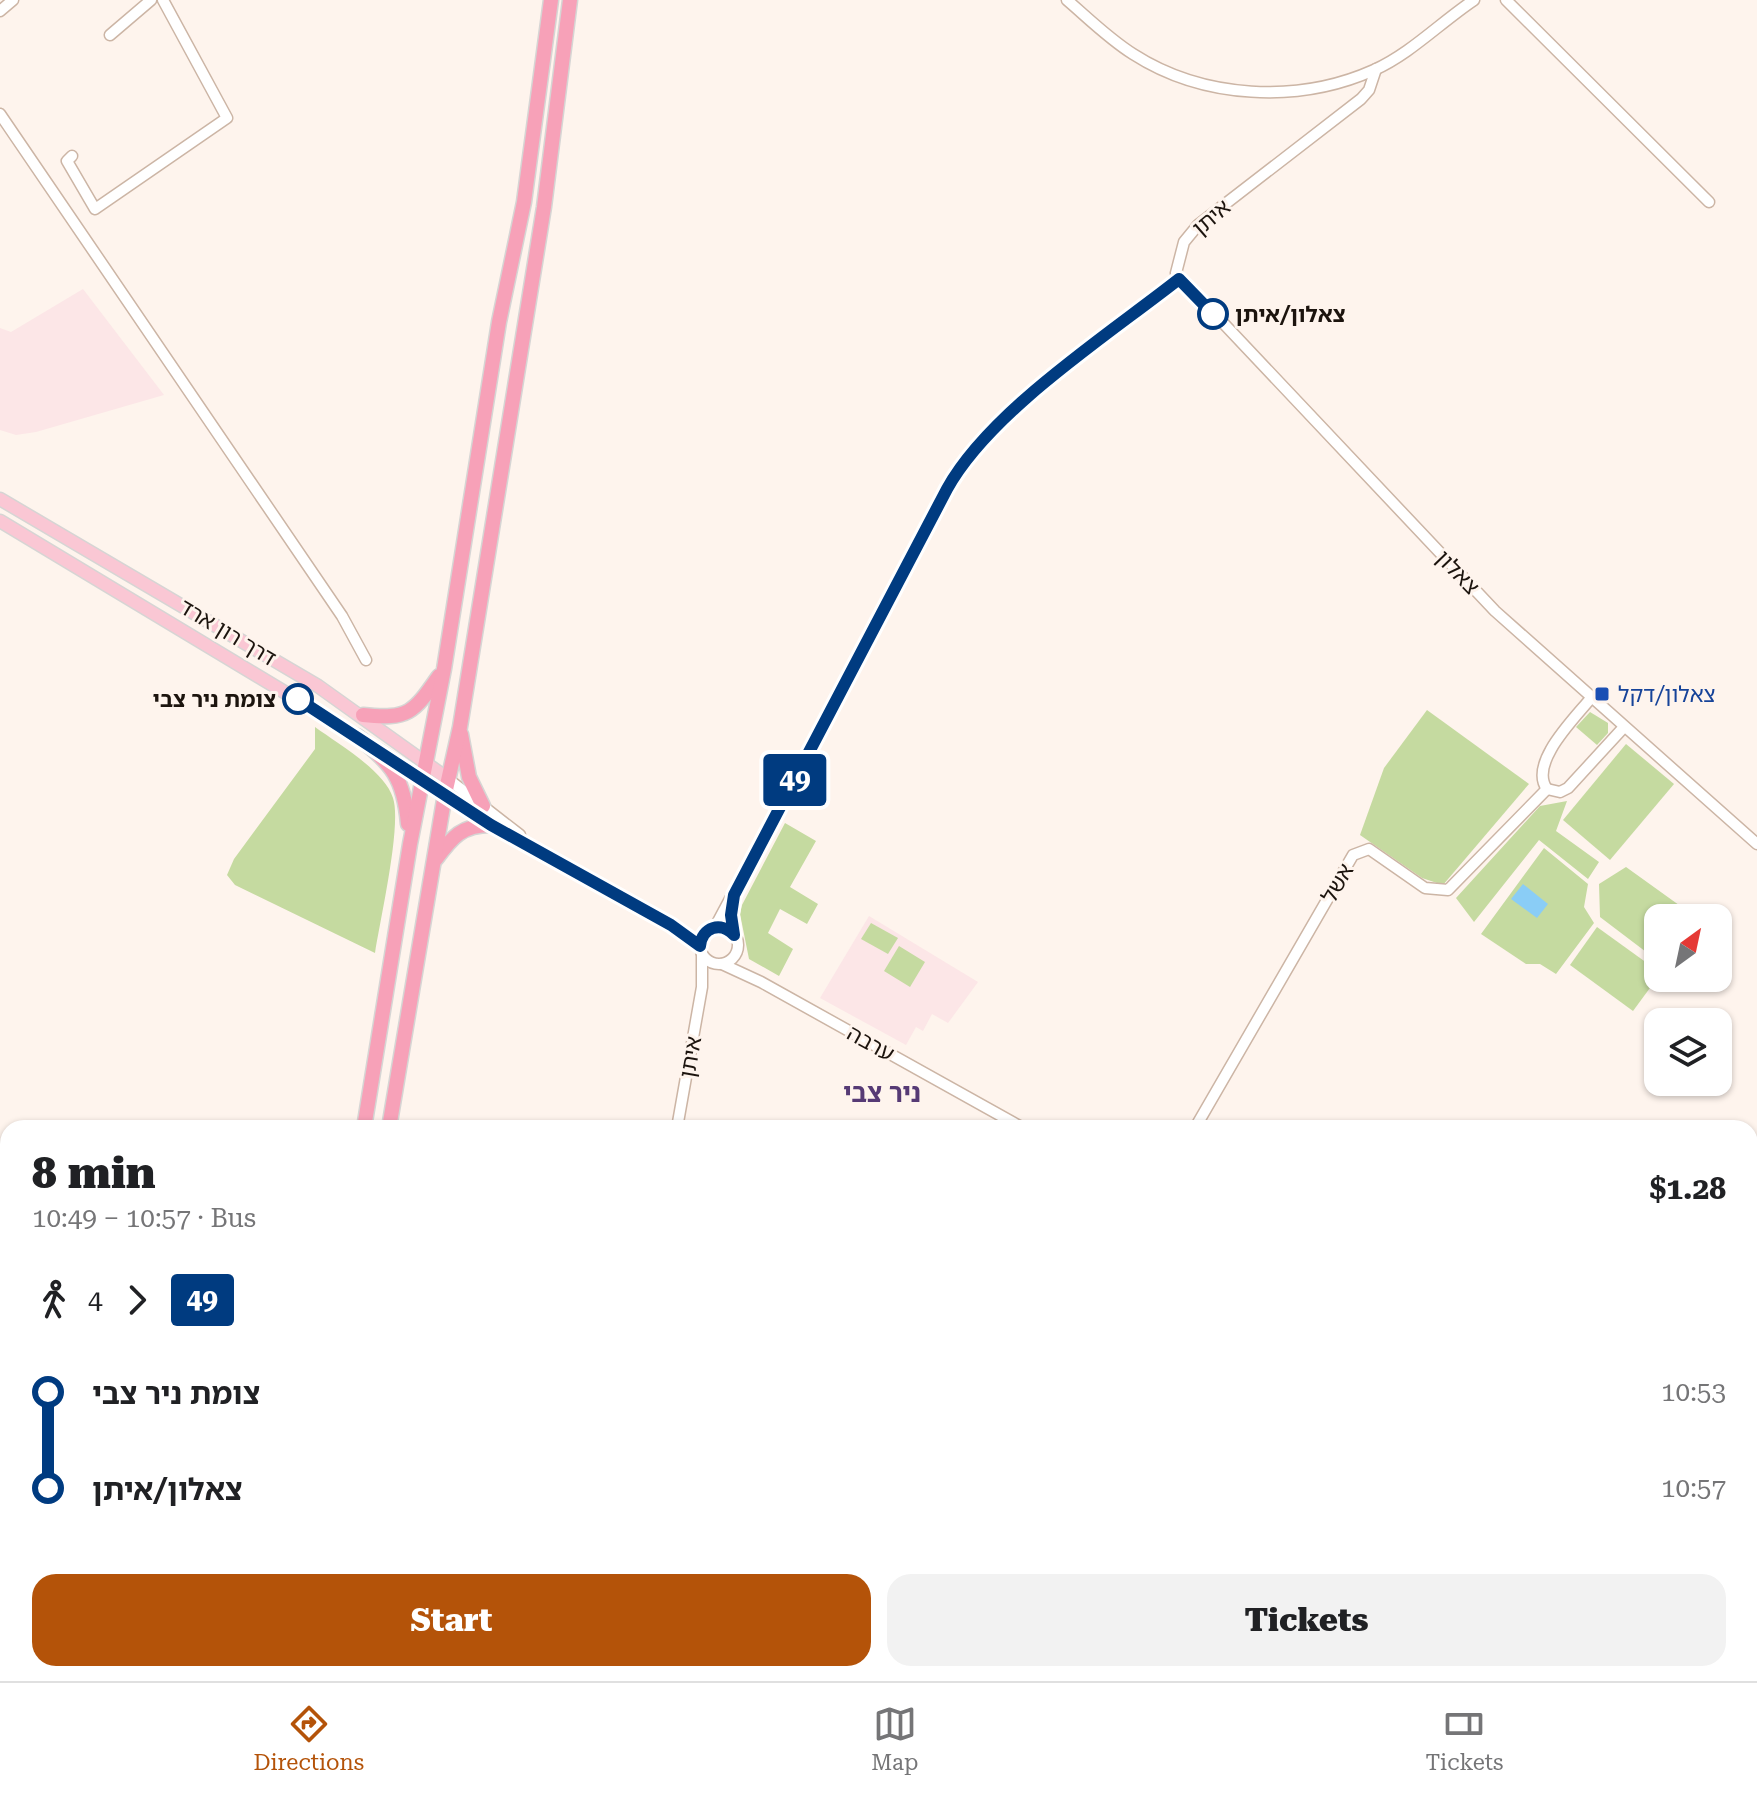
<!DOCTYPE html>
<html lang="en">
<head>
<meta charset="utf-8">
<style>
  body { margin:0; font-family:"Roboto Serif","Noto Sans Hebrew",serif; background:#f2f2f2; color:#202124; height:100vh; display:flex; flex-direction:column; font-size:30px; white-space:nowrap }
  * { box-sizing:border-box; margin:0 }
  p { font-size:26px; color:#757577 }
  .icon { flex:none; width:44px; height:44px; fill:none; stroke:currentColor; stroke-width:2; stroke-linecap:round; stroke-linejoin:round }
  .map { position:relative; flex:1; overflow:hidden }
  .details { position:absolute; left:0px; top:1120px; width:1758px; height:562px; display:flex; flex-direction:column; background:#fff; border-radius:24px 24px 0 0; box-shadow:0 2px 6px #0004 }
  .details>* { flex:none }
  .badge { padding:0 16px; border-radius:6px; font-size:28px; line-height:52px }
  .needle { width:52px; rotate:33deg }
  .controls { position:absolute; left:1644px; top:904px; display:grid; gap:16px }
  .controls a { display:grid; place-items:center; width:88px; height:88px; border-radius:16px; background:#fff; box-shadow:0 2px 6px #0004; font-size:40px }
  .map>.badge { position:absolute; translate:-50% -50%; box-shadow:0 0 0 4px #fff }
  .legs { display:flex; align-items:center; gap:12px; height:88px; padding:0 32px; font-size:26px }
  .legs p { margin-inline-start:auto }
  .head { display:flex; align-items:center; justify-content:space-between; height:136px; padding:0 32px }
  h1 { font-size:44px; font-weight:800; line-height:60px }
  .button { display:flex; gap:16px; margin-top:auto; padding:16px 32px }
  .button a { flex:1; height:92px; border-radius:24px; background:#b45309; color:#fff; font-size:32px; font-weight:800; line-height:92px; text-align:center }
  .button a+a { background:#f2f2f2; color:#202124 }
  ul { padding:0 32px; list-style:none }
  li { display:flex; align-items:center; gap:28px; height:96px; font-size:30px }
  li i { display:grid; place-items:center; width:12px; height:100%; margin:0 10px; background:currentColor }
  li i::after { content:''; width:20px; height:20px; margin:-10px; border:6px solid; border-radius:50%; background:#fff }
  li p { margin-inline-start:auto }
  li:first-child i { background:linear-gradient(#0000 50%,currentColor 0) }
  li:last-child i { background:linear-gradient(currentColor 50%,#0000 0) }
  .menu { display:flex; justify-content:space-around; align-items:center; height:112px; border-top:2px solid #e0e0e0; background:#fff; font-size:22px; color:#757577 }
  .menu a { display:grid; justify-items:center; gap:4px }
  .menu .selected { color:#b45309 }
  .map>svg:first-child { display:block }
</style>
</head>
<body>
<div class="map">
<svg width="1757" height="1681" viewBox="0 0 1757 1681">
  <rect width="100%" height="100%" fill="#fef4ed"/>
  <g fill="#fce6e7">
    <path d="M 83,289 L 164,395 L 36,432 L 16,435 L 0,430 L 0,328 L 11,332 Z"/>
    <path d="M 869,916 L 978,982 L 948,1023 L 932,1014 L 923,1031 L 916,1027 L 906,1045 L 820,998 Z"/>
  </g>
  <g fill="#c5daa0">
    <path d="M 1427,710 L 1529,784 L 1443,885 L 1422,878 L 1360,835 L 1384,768 Z"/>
    <path d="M 1590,712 L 1608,723 L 1608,733 L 1597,745 L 1576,727 Z"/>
    <path d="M 315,727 C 337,743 385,771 393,798 C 402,825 380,920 375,953 L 235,885 L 227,875 L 234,859 L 315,749 Z"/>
    <path d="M 1626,744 L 1674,784 L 1610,860 L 1563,820 Z"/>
    <path d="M 1567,801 L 1556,831 L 1599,862 L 1588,879 L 1539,840 L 1474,922 L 1456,898 L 1540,806 Z"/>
    <path d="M 785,823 L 816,841 L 790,887 L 818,904 L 807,924 L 780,909 L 768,933 L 793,949 L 779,976 L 749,959 L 740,914 L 742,905 Z"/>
    <path d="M 1544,848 L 1588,884 L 1584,907 L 1594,923 L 1556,974 L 1540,964 L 1526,964 L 1481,934 Z"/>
    <path d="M 1626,867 L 1697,918 L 1658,918 L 1658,961 L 1600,917 L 1599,884 Z"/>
    <path d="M 871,923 L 898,938 L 888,954 L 861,939 Z"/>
    <path d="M 1597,927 L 1658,971 L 1658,977 L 1633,1011 L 1570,965 Z"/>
    <path d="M 899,946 L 925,962 L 910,987 L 884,971 Z"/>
  </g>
  <path fill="#8acdf6" d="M 1523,884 L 1548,904 L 1537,918 L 1511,899 Z"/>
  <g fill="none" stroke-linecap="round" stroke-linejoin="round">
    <g stroke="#ccb5a5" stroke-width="13">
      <g id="minor">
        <path d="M 1067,0 C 1088,18 1109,39 1133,54 C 1203,99 1298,104 1374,70 C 1410,54 1441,22 1474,0"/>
        <path d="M 1506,0 L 1709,202"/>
        <path d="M 0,11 L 13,0"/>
        <path d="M 110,35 L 151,0"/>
        <path d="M 1376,69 L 1369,90 L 1361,99 L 1198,225 L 1184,242 L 1176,273 L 1495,611 L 1757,844"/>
        <path d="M 0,114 L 342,616 L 366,660"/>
        <path d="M 72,156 L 67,161 L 95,209 L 227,118 L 163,0"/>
        <path d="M 448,779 L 520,835"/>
        <path d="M 1547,789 C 1528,763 1576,717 1591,698"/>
        <path d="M 1547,789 L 1560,792 L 1568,788 L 1624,727"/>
        <path d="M 445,794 L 491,825 L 671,925 L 700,946"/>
        <circle cx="719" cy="945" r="19"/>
        <path d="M 715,927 L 963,463 C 1017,394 1110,334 1179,279"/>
        <path d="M 722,964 L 761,982 L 1023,1128"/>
        <path d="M 677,1128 L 702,987 L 702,954"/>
        <path d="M 1195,1128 L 1353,855 L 1369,849 L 1425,888 L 1448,890 L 1547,789"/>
        <path d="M 1750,1321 L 1757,1310"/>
        <path d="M 977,1674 L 1028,1681"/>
        <path d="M 1063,1674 L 1063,1681"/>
        <path d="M 627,1681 L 627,1674"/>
        <path d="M 1043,1681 L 1044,1674"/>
        <path d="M 1575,1681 L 1576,1674"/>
      </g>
    </g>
    <g stroke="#d6d5d4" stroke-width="15">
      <g id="major">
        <path d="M 0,499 L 318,686 L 448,779"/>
        <path d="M 0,521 L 364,740"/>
        <path d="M 379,750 L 445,794"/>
      </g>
    </g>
    <g stroke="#d6d5d4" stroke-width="17">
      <g id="highway">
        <path d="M 363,715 C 409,720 414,712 439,676"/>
        <path d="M 461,734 L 469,777 L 483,806"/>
        <path d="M 357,736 C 392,764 404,778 408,824"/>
        <path d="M 436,859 C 452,837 462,825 491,825"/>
        <path d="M 364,1128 L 410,844 L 444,669 L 499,322 L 524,202 L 551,0"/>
        <path d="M 389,1128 L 445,794 L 460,727 L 544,207 L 570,0"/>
        <path d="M 355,1674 L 356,1681"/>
        <path d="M 373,1674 L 374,1681"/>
      </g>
    </g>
    <use href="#minor" stroke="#fff" stroke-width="10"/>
    <use href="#major" stroke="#fac7d4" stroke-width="12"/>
    <use href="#highway" stroke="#f7a1b8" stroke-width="14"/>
  </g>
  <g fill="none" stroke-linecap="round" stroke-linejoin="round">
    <g stroke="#fff" stroke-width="18">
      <path id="line-1" d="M 298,699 L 491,825 L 671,925 L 700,946 C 702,927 721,921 734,935 L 731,915 L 734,895 L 947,489 C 990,411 1108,335 1179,279 L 1213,314"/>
    </g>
    <use href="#line-1" stroke="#003b80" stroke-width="12"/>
  </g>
  <g fill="#fff" stroke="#003b80" stroke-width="4">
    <circle cx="1213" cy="314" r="14"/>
    <circle cx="298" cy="699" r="14"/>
  </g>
  <rect fill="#1a4fb4" stroke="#fef4ed" stroke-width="3" x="1594" y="686" width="16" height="16" rx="4"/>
  <g text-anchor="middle" stroke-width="6" stroke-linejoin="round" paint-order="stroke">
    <g font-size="22" fill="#1c140e" stroke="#fef4ed">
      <text transform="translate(1211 217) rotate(-41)" y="8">איתן</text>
      <text transform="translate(1458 572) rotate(46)" y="8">צאלון</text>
      <text transform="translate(228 632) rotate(31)" y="8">דרך רון ארד</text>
      <text transform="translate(1337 883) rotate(-60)" y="8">אשל</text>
      <text transform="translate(871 1043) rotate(29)" y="8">ערבה</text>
      <text transform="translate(690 1057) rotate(-80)" y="8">איתן</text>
    </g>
    <g font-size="22" font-weight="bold" fill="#1c140e" stroke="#fef4ed" text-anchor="start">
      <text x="1235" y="322">צאלון/איתן</text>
      <text x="276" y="707" text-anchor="end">צומת ניר צבי</text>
    </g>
    <g font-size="22" fill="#164399" stroke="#fef4ed" text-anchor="start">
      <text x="1618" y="702">צאלון/דקל</text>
    </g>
    <g font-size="26" font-weight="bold" fill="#563a75" stroke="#fef4ed">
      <text x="882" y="1102">ניר צבי</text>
    </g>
  </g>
</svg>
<div class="controls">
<a><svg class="needle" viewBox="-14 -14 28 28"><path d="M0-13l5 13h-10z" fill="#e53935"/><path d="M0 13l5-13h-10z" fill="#757577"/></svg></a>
<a><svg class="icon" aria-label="layers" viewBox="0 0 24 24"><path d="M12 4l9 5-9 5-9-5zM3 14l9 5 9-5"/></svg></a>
</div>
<b class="badge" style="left:795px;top:780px;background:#003b80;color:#fff">49</b>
<section class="details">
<div class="head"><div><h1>8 min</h1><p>10:49 – 10:57 · Bus</p></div><b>$1.28</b></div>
<div class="legs"><svg class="icon" aria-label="walk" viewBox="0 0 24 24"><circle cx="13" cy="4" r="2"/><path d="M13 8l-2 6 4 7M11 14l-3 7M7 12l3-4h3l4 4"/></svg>4<svg class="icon" aria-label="forward" viewBox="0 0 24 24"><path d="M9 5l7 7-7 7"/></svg><b class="badge" style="background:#003b80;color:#fff">49</b></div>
<ul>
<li><i style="color:#003b80"></i><b>צומת ניר צבי</b><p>10:53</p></li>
<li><i style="color:#003b80"></i><b>צאלון/איתן</b><p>10:57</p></li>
</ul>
<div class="button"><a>Start</a><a>Tickets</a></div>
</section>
</div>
<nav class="menu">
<a class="selected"><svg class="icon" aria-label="directions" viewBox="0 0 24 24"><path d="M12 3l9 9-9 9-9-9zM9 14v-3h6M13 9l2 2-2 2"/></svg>Directions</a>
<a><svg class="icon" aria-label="map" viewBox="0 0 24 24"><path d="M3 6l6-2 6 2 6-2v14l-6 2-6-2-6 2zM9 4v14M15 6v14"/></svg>Map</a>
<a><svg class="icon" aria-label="tickets" viewBox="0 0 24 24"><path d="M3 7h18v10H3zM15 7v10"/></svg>Tickets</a>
</nav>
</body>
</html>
